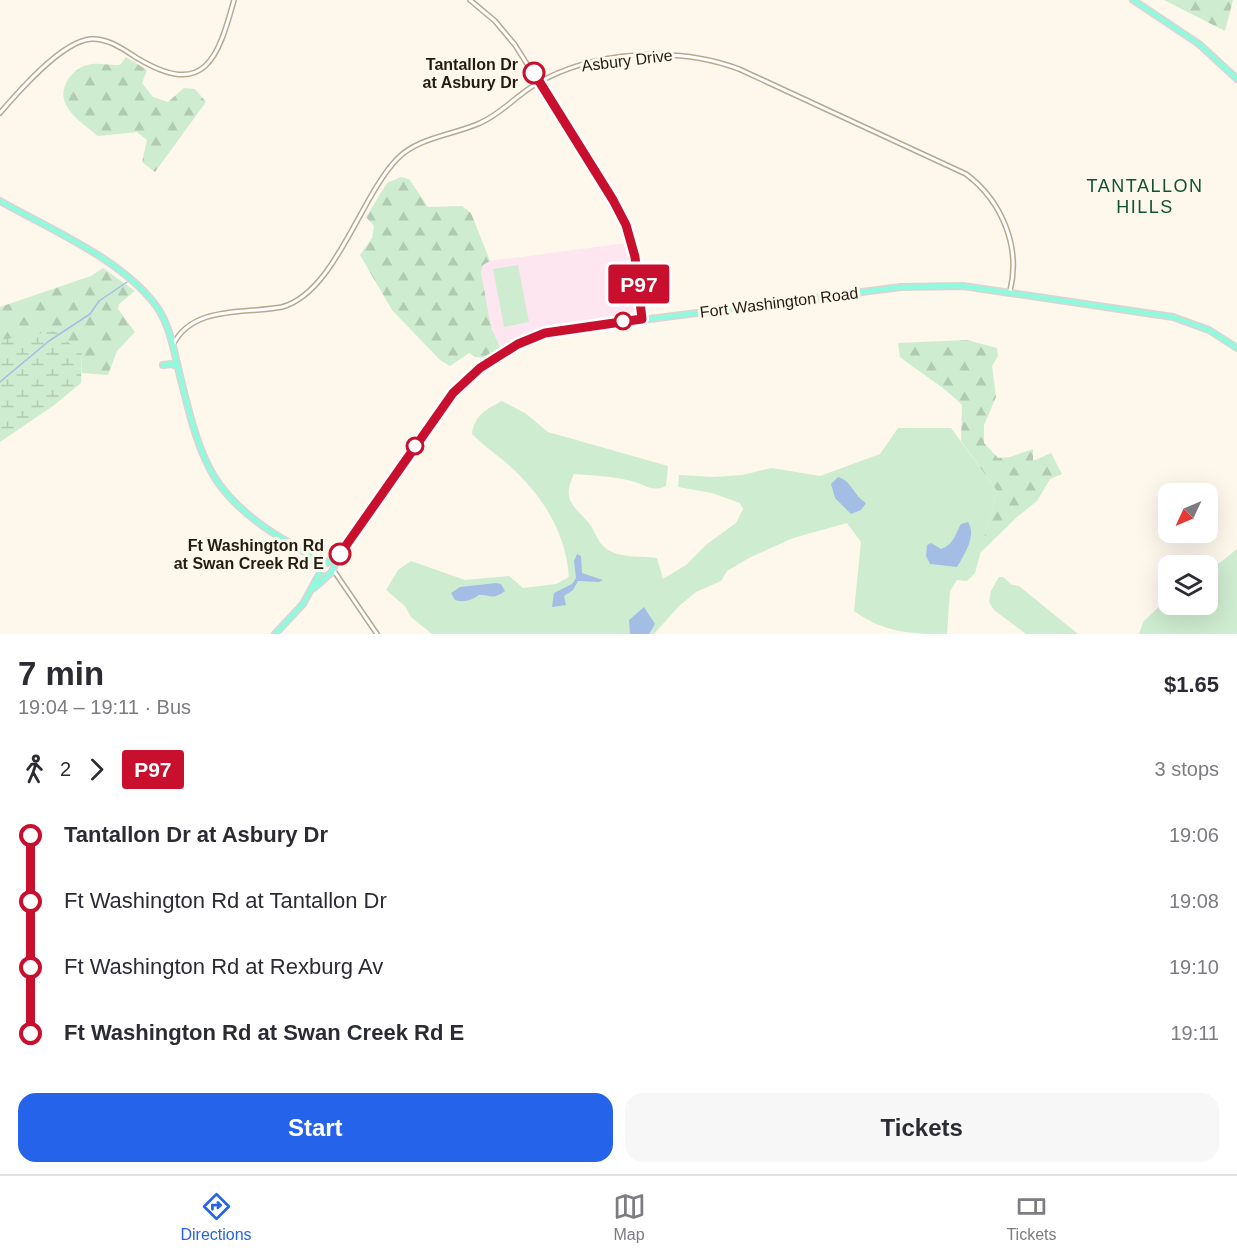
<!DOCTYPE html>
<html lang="en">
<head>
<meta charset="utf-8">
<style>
  body { margin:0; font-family:Arial,sans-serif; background:#f7f7f7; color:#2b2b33; height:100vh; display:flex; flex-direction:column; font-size:22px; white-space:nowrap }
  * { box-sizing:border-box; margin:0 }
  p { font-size:20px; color:#7c7c81 }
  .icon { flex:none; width:33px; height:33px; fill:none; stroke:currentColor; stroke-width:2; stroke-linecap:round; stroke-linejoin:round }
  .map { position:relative; height:634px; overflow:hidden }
  .details { display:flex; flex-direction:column; background:#fff; flex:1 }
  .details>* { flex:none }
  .badge { padding:0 12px; border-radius:4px; font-size:21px; line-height:39px }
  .needle { width:39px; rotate:226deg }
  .controls { position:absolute; left:1158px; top:483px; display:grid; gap:12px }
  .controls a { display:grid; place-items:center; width:60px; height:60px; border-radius:12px; background:#fff; box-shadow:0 6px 24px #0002; font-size:30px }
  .map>.badge { position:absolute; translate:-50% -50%; box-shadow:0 0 0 3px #fff }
  .legs { display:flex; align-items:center; gap:9px; height:66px; padding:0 18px; font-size:20px }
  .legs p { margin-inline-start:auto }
  .headline { display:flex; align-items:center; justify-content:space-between; height:102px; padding:0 18px }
  h1 { font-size:33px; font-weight:800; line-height:45px }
  .action { display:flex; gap:12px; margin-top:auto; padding:12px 18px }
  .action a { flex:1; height:69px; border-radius:18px; background:#2563eb; color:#fff; font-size:24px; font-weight:800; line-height:69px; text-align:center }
  .action a+a { background:#f7f7f7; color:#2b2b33 }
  ul { padding:0 18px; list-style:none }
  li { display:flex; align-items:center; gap:21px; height:66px; font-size:22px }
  li i { display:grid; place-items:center; width:9px; height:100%; margin:0 8px; background:currentColor }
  li i::after { content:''; width:15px; height:15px; margin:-8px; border:4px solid; border-radius:50%; background:#fff }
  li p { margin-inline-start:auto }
  li:first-child i { background:linear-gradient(#0000 50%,currentColor 0) }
  li:last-child i { background:linear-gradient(currentColor 50%,#0000 0) }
  .tabs { display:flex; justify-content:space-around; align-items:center; height:84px; border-top:2px solid #e1e1e2; background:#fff; font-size:16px; color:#7c7c81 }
  .tabs a { display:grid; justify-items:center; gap:3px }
  .tabs .selected { color:#2563eb }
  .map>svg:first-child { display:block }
</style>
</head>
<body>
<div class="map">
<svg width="1237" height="634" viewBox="0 0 1237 634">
  <defs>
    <pattern id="forest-firs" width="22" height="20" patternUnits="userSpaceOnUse" patternTransform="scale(1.5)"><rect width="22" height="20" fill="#ceecd0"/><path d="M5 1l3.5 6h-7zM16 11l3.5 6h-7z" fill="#b1cab2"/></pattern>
    <pattern id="wetland-marsh" width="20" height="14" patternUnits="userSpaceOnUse" patternTransform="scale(1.5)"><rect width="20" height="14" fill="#ceecd0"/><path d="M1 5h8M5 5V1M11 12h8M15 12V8" fill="none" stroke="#b1cab2"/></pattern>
  </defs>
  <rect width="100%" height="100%" fill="#fdf7ec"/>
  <path fill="#fee6f0" d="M 627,243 L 636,312 L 556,325 L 520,336 L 500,347 L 491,327 L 481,272 L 483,265 L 490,261 Z"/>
  <g fill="#ceecd0">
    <path d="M 518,265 L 529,322 L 504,327 L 493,269 Z"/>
    <path d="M 502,401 L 525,413 L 548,432 L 668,466 L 666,486 C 653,492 647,486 635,482 C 619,477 591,475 574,474 C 562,500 572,504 588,522 C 597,533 597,544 610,551 C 622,558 644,556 657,558 L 663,579 L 686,565 L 707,544 L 736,523 L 743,509 L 740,503 L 712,493 L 678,487 L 679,475 L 714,477 L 742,475 L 772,468 L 820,476 L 880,454 L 898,428 L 951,428 L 997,491 L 975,573 L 967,581 L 957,580 L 950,591 L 947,634 C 911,634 885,633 854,611 L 861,542 L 847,523 L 793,538 L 749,558 L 727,571 L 721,581 L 696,592 L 679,606 L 654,634 L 432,634 L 411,617 L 405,606 L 386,590 L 398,570 L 411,561 L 465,580 L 509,576 L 523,588 L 556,584 L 569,577 C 566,531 540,491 504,461 C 493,452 482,444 472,434 C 474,415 487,409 502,401 Z"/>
    <path d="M 1237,549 L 1237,634 L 1139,634 L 1143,622 L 1168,598 L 1168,604 L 1208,604 L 1208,568 L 1221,562 Z"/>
    <path d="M 999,577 L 1003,577 L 1012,585 L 1019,586 L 1078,634 L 1026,634 L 994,610 L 989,602 L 991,591 Z"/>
  </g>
  <g fill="url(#forest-firs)">
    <path d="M 1164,0 L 1233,0 L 1225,31 Z"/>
    <path d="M 126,57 L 147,70 L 142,83 L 153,97 L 168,102 L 184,88 L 195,89 L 206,102 L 155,172 L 142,162 L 147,140 L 137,132 L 98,136 C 80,121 51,104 69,78 C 75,71 79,67 88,65 C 98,62 110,66 120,65 Z"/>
    <path d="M 401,177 L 409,179 L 428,207 L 462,206 L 471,213 L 490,261 L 483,265 L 481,272 L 491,327 L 500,347 L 485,358 L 475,357 L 469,353 L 450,366 L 440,360 L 392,310 L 360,255 L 372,238 L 374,226 L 366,217 L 387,183 Z"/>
    <path d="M 103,268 L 135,291 L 119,304 L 118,309 L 135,332 L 117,351 L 108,375 L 82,373 L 82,354 L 0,340 L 0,307 L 91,276 Z"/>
    <path d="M 967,340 L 997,348 L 998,356 L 992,366 L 996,397 L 984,425 L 984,443 L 998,458 L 1010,457 L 1033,449 L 1033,461 L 1051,453 L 1062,474 L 1050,479 L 1037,501 L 1017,517 L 980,553 L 997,491 L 961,441 L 962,405 C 943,385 921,374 900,357 L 898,343 Z"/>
  </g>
  <path fill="url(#wetland-marsh)" d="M 55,331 L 82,354 L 81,383 L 53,406 L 0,442 L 0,340 Z"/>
  <g fill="#a4bde5">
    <path d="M 838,477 C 851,480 854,496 866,503 L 861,510 L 851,514 L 835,498 L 831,484 Z"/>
    <path d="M 968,522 C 977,536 964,555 957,567 L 930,564 L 926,556 L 927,545 L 931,543 L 941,549 C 954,544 955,535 961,524 Z"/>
    <path d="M 577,554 L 581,556 L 582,573 L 603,580 L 599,582 L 578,581 L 573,590 L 564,596 L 566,605 L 552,607 L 554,593 L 572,584 L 576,578 L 574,561 Z"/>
    <path d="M 496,583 L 501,584 L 505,591 C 492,601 490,594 479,595 C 472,600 464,603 455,600 L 451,593 L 460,587 Z"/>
    <path d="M 644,607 L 655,624 L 649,634 L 630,634 L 629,620 Z"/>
  </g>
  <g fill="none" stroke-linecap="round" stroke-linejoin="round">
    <path stroke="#a4bde5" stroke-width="1.5" d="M 0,382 L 49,341 L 90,314 L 99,301 L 127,282"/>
    <g stroke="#b8a88f" stroke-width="6">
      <g id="minor">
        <path d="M 470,0 L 495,21 L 515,45 L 613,200 L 626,225 L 635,257 L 642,319"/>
        <path d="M 0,113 C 18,92 62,41 91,39 C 108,38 123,49 137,58 C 205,99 218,58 234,0"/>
        <path d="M 173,345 C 192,305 246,314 282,307 C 335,292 359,199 397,159 C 418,137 454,135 480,123 C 501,114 517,95 536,84 C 594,50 677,46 739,69 L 966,174 C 1002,201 1021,247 1010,291"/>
        <path d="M 334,571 L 377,634"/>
      </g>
    </g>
    <g stroke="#d7d6d5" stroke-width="8">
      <g id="major">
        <path d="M 1133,0 L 1199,44 L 1237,79"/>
        <path d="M 0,201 C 51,230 122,259 157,307 C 172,329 175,358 182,384 C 190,416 198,450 215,478 C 240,517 286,542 325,563"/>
        <path d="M 163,365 L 171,364 L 177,366"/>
        <path d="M 309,556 L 321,569"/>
        <path d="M 327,563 L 341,550"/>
        <path d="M 314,588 L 332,572 L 341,550 L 462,383 L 507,350 L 555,331 L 901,287 L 963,286 L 1173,317 L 1209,330 L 1237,348"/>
        <path d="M 275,634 L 303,604 L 321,571"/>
      </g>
    </g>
    <use href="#minor" stroke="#fff" stroke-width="3"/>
    <use href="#major" stroke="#8efbdd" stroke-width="4.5"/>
  </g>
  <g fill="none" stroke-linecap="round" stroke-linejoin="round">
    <g stroke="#fff" stroke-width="14">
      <path id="line-1" d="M 340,554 L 453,393 L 480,368 L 518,344 L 545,333 L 642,319 L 635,257 L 626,225 L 613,200 L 534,73"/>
    </g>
    <use href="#line-1" stroke="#c8102e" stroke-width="9"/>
  </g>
  <g fill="#fff" stroke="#c8102e" stroke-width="3">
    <circle cx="534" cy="73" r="10"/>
    <circle cx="623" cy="321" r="8"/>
    <circle cx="415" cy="446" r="8"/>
    <circle cx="340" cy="554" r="10"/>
  </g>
  <g text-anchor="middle" stroke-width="6" stroke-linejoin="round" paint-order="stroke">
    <g font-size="16" fill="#221c13" stroke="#fdf7ec">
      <text transform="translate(627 60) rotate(-7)" y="6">Asbury Drive</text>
      <text transform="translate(779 302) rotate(-7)" y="6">Fort Washington Road</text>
    </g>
    <g font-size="16" font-weight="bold" fill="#221c13" stroke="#fdf7ec" text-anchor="end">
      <text x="518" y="70">Tantallon Dr<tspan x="518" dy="18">at Asbury Dr</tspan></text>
      <text x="324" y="551">Ft Washington Rd<tspan x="324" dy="18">at Swan Creek Rd E</tspan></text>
    </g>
    <g font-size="18" letter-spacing="1.5" fill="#125134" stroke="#fdf7ec">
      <text x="1145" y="192">TANTALLON<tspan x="1145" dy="21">HILLS</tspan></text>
    </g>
  </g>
</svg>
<div class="controls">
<a><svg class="needle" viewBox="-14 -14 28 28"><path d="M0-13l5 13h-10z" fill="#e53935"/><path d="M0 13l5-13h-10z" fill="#7c7c81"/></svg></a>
<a><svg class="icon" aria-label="layers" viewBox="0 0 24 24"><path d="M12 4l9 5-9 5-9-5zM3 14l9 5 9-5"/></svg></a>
</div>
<b class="badge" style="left:639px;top:284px;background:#c8102e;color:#fff">P97</b>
</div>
<section class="details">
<div class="headline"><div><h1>7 min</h1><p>19:04 – 19:11 · Bus</p></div><b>$1.65</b></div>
<div class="legs"><svg class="icon" aria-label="walk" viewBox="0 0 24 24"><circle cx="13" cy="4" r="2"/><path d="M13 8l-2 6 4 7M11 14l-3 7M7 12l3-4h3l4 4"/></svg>2<svg class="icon" aria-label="forward" viewBox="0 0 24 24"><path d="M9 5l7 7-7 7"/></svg><b class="badge" style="background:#c8102e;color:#fff">P97</b><p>3 stops</p></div>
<ul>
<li><i style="color:#c8102e"></i><b>Tantallon Dr at Asbury Dr</b><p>19:06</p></li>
<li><i style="color:#c8102e"></i><span>Ft Washington Rd at Tantallon Dr</span><p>19:08</p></li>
<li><i style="color:#c8102e"></i><span>Ft Washington Rd at Rexburg Av</span><p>19:10</p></li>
<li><i style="color:#c8102e"></i><b>Ft Washington Rd at Swan Creek Rd E</b><p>19:11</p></li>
</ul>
<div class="action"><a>Start</a><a>Tickets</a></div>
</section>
<nav class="tabs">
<a class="selected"><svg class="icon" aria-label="directions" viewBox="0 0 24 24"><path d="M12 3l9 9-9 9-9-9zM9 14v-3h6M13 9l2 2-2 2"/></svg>Directions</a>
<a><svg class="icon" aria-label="map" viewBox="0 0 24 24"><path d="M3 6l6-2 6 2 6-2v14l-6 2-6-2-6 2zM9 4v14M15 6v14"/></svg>Map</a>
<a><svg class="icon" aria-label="tickets" viewBox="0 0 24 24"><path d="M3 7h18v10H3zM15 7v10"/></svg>Tickets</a>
</nav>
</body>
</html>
